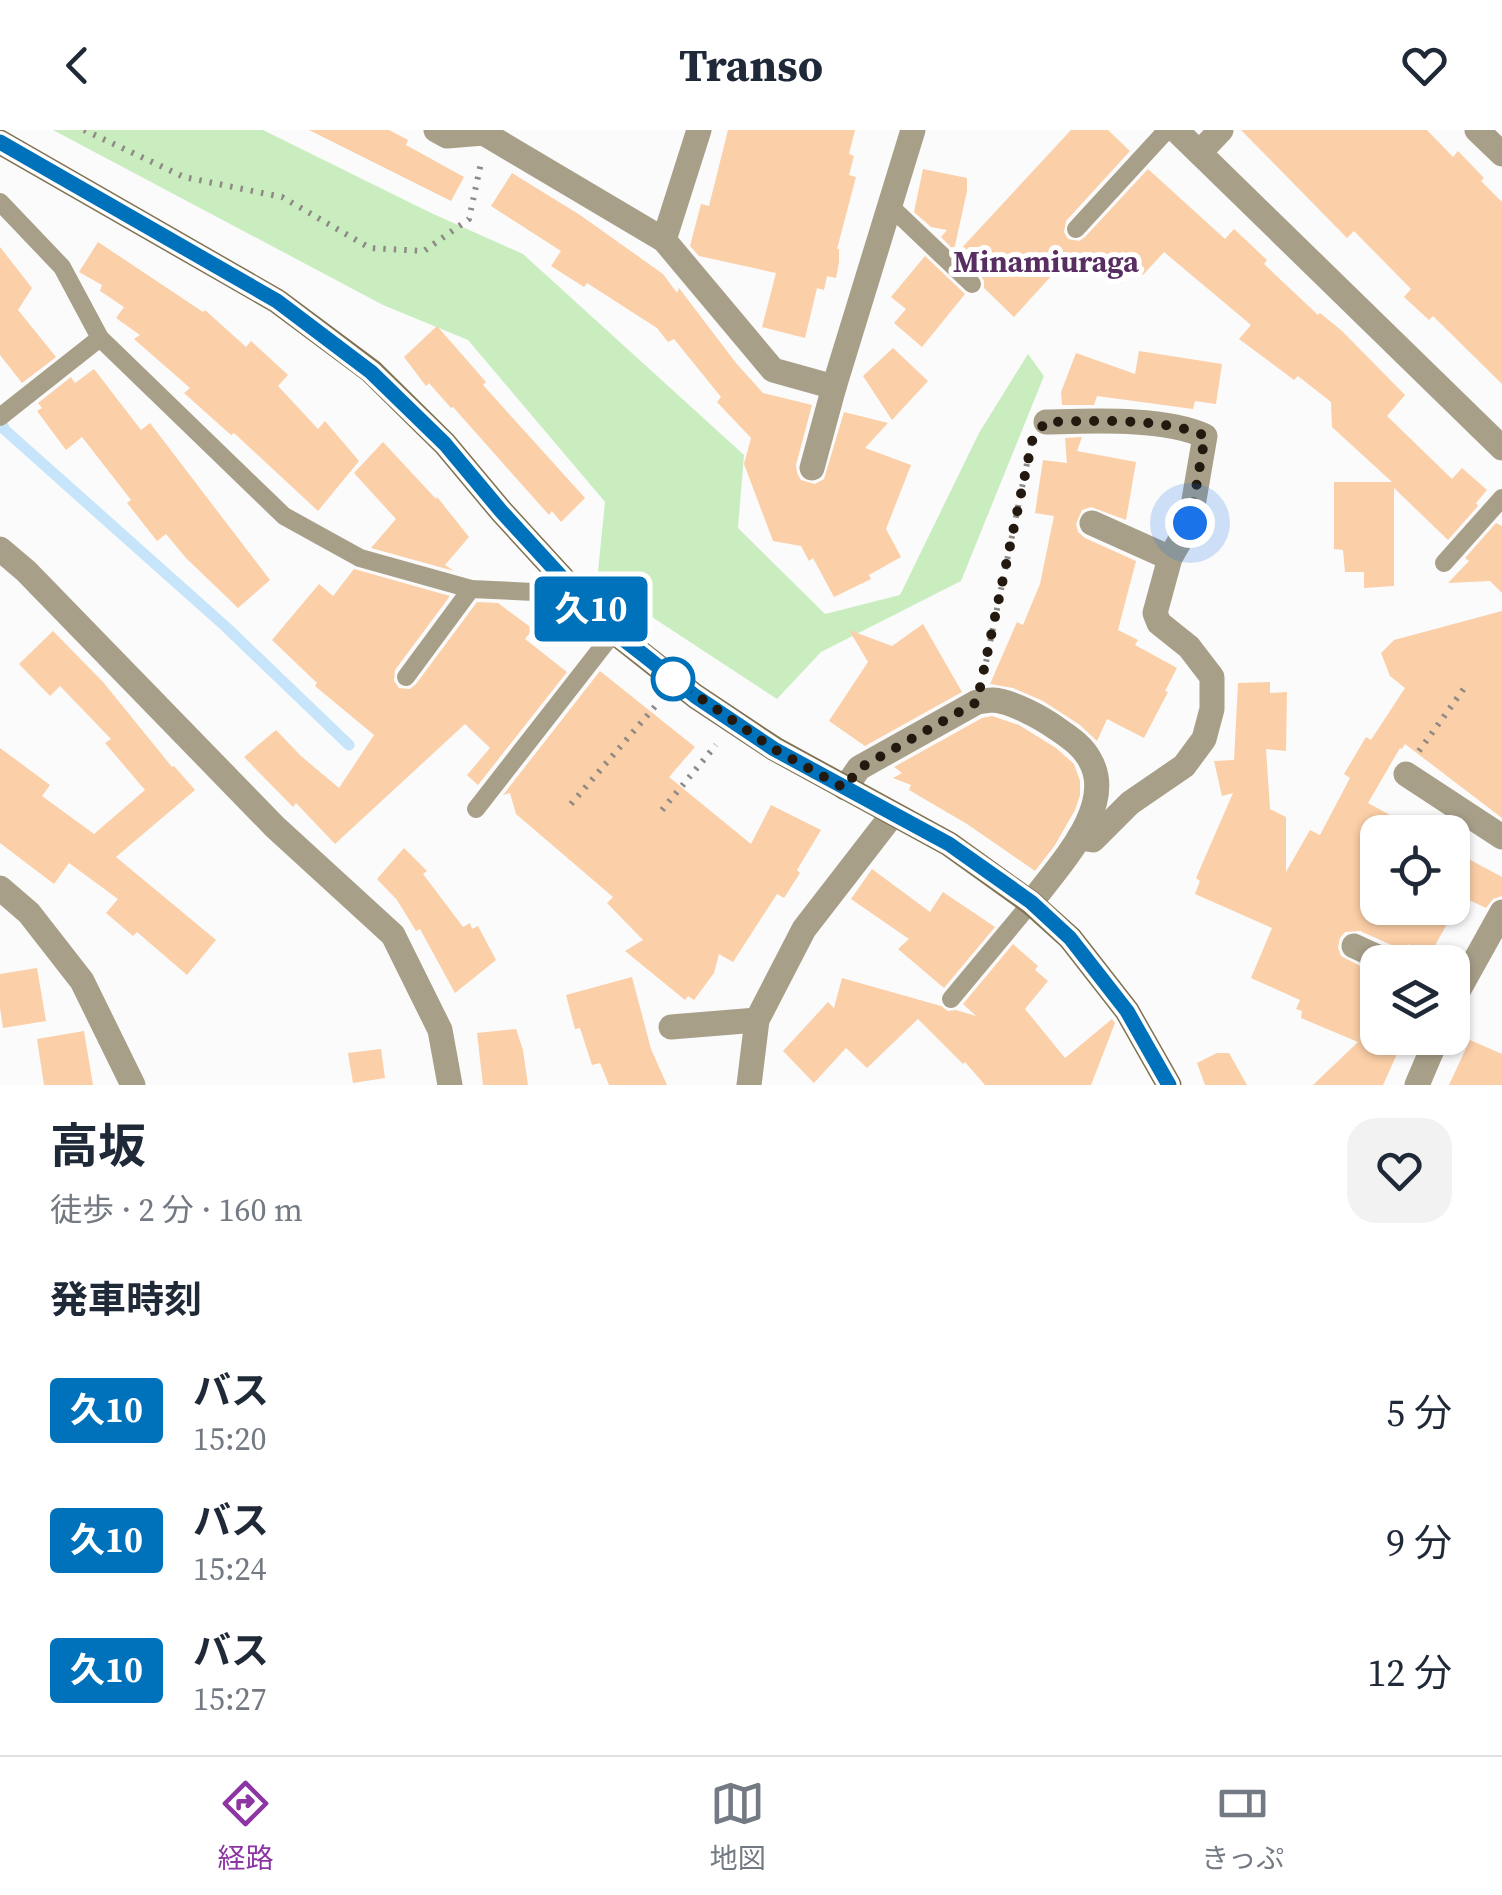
<!DOCTYPE html>
<html lang="ja">
<head>
<meta charset="utf-8">
<style>
  body { margin:0; font-family:"Source Serif 4","Noto Sans JP",serif; background:#f2f2f3; color:#1f2937; height:100vh; display:flex; flex-direction:column; font-size:38px; white-space:nowrap }
  * { box-sizing:border-box; margin:0 }
  p { font-size:32px; color:#747a83 }
  .icon { flex:none; width:55px; height:55px; fill:none; stroke:currentColor; stroke-width:2; stroke-linecap:round; stroke-linejoin:round }
  .map { position:relative; height:955px; overflow:hidden }
  .panel { display:flex; flex-direction:column; background:#fff; flex:1 }
  .panel>* { flex:none }
  .badge { padding:0 20px; border-radius:8px; font-size:35px; line-height:65px }
  .tools { position:absolute; left:1360px; top:685px; display:grid; gap:20px }
  .tools a { display:grid; place-items:center; width:110px; height:110px; border-radius:20px; background:#fff; box-shadow:0 2px 8px #0004; font-size:50px }
  .you { position:absolute; width:50px; height:50px; margin:-25px; border:8px solid #fff; border-radius:50%; background:#1a73e8; box-shadow:0 0 0 15px #1a73e833 }
  .map>.badge { position:absolute; translate:-50% -50%; box-shadow:0 0 0 5px #fff }
  h2 { padding:0 50px; font-size:38px; line-height:90px }
  .round { display:grid; place-items:center; flex:none; width:105px; height:105px; border-radius:30px; background:#f2f2f3 }
  .headline { display:flex; align-items:center; justify-content:space-between; height:170px; padding:0 50px }
  h1 { font-size:48px; font-weight:700; line-height:75px }
  ul { padding:0; list-style:none }
  li { display:flex; align-items:center; gap:30px; height:130px; padding:0 50px }
  li div { flex:1 }
  li b { display:block; font-size:38px }
  li em { font-style:normal }
  li .badge { min-width:110px; font-weight:700; text-align:center }
  header { display:flex; justify-content:space-between; align-items:center; height:130px; padding:0 50px; background:#fff; font-size:45px; font-weight:700 }
  .menu { display:flex; justify-content:space-around; align-items:center; height:140px; border-top:2px solid #e0e1e3; background:#fff; font-size:28px; color:#747a83 }
  .menu a { display:grid; justify-items:center; gap:5px }
  .menu .selected { color:#8d36a3 }
  .map>svg:first-child { display:block }
</style>
</head>
<body>
<header><svg class="icon" aria-label="back" viewBox="0 0 24 24"><path d="M15 5l-7 7 7 7"/></svg>Transo<svg class="icon" aria-label="heart" viewBox="0 0 24 24"><path d="M12 20l-8-8c-3-5 5-10 8-4 3-6 11-1 8 4z"/></svg></header>
<div class="map">
<svg width="1502" height="955" viewBox="0 0 1502 955">
  <rect width="100%" height="100%" fill="#fbfbfb"/>
  <path fill="#caedc0" d="M 53,0 L 263,0 L 429,82 L 523,124 L 744,325 L 738,398 L 825,484 L 900,465 L 979,303 L 1028,224 L 1044,246 L 961,451 L 821,522 L 777,569 L 597,451 L 605,372 L 468,210 L 383,175 Z"/>
  <g fill="none" stroke-linecap="round" stroke-linejoin="round">
    <path stroke="#c6e4fa" stroke-width="11" d="M 0,290 L 5,300 L 226,497 L 349,615"/>
  </g>
  <g fill="#fbcfa7">
    <path d="M 309,0 L 389,0 L 408,10 L 406,15 L 464,47 L 451,71 Z"/>
    <path d="M 728,0 L 855,0 L 849,24 L 854,26 L 849,45 L 856,47 L 837,119 L 839,119 L 839,132 L 836,148 L 827,146 L 824,160 L 817,158 L 805,208 L 762,197 L 776,143 L 699,126 L 690,116 L 701,74 L 709,76 Z"/>
    <path d="M 1071,0 L 1108,0 L 1130,21 L 1066,91 L 1064,102 L 1068,109 L 1079,111 L 1085,107 L 1148,39 L 1225,109 L 1234,99 L 1267,130 L 1264,134 L 1318,185 L 1320,183 L 1341,200 L 1405,265 L 1387,286 L 1452,349 L 1462,338 L 1487,360 L 1476,373 L 1478,376 L 1448,410 L 1394,358 L 1394,456 L 1364,458 L 1364,442 L 1345,442 L 1343,420 L 1334,419 L 1334,352 L 1392,352 L 1332,297 L 1331,272 L 1298,246 L 1294,250 L 1239,209 L 1251,195 L 1164,122 L 1143,145 L 1135,138 L 1121,153 L 1092,130 L 1088,133 L 1073,122 L 1014,187 L 984,158 L 984,151 L 981,146 L 957,123 Z"/>
    <path d="M 1241,0 L 1427,0 L 1453,27 L 1458,21 L 1484,48 L 1481,51 L 1502,72 L 1502,254 L 1433,186 L 1429,190 L 1404,167 L 1411,159 L 1354,101 L 1347,108 Z"/>
    <path d="M 923,39 L 967,48 L 967,61 L 954,120 L 941,107 L 947,100 L 931,97 L 914,82 Z"/>
    <path d="M 512,43 L 580,85 L 663,144 L 677,163 L 679,158 L 736,233 L 763,263 L 812,275 L 796,335 L 797,343 L 801,350 L 815,354 L 824,349 L 844,282 L 888,293 L 865,318 L 911,335 L 886,399 L 901,427 L 869,445 L 871,449 L 834,467 L 813,428 L 809,431 L 801,416 L 773,411 L 744,334 L 751,308 L 717,272 L 721,267 L 674,209 L 668,212 L 657,198 L 587,153 L 584,157 L 551,136 L 561,121 L 491,76 Z"/>
    <path d="M 98,112 L 203,182 L 205,180 L 246,217 L 251,211 L 288,245 L 278,256 L 318,299 L 325,291 L 359,331 L 318,381 L 234,303 L 231,305 L 184,263 L 190,258 L 134,209 L 140,205 L 116,188 L 124,177 L 100,161 L 102,155 L 79,142 Z"/>
    <path d="M 0,117 L 32,158 L 18,180 L 56,227 L 22,253 L 0,225 Z"/>
    <path d="M 925,126 L 965,164 L 922,217 L 894,193 L 906,179 L 891,167 Z"/>
    <path d="M 437,196 L 486,252 L 483,255 L 585,368 L 561,392 L 552,381 L 549,385 L 453,277 L 451,278 L 429,253 L 426,256 L 404,227 Z"/>
    <path d="M 893,218 L 928,251 L 892,290 L 863,246 Z"/>
    <path d="M 1139,221 L 1222,234 L 1216,274 L 1195,271 L 1193,279 L 1097,266 L 1094,275 L 1062,275 L 1061,262 L 1076,223 L 1135,244 Z"/>
    <path d="M 94,239 L 141,300 L 150,293 L 270,450 L 238,478 L 186,428 L 166,404 L 157,411 L 127,373 L 131,370 L 82,307 L 66,320 L 37,281 L 42,278 L 38,273 L 71,247 L 75,253 Z"/>
    <path d="M 1082,307 L 1077,321 L 1136,332 L 1126,390 L 1091,377 L 1082,380 L 1076,394 L 1078,402 L 1085,408 L 1136,431 L 1118,500 L 1138,510 L 1135,515 L 1177,538 L 1165,561 L 1168,562 L 1144,608 L 1107,589 L 1097,611 L 1080,595 L 1043,571 L 1013,558 L 990,554 L 1017,492 L 1023,495 L 1040,454 L 1054,386 L 1035,383 L 1043,330 L 1067,333 L 1065,308 Z"/>
    <path d="M 383,312 L 436,369 L 437,367 L 469,407 L 445,435 L 454,441 L 371,418 L 396,389 L 354,343 Z"/>
    <path d="M 1496,393 L 1502,396 L 1502,463 L 1490,451 L 1448,453 L 1469,431 L 1465,428 Z"/>
    <path d="M 354,439 L 450,466 L 395,540 L 394,551 L 399,558 L 410,559 L 416,554 L 477,472 L 498,473 L 533,499 L 525,509 L 567,542 L 478,655 L 467,645 L 490,618 L 465,594 L 335,714 L 296,673 L 293,677 L 244,627 L 276,600 L 301,626 L 339,658 L 374,605 L 315,556 L 317,553 L 272,510 L 319,454 L 333,466 Z"/>
    <path d="M 1502,481 L 1502,688 L 1405,614 L 1402,619 L 1400,618 L 1368,673 L 1421,702 L 1378,702 L 1378,778 L 1456,778 L 1429,826 L 1408,814 L 1403,824 L 1396,817 L 1360,801 L 1345,802 L 1340,808 L 1338,817 L 1341,826 L 1378,845 L 1378,908 L 1401,915 L 1383,955 L 1313,955 L 1358,912 L 1301,888 L 1302,881 L 1296,879 L 1300,870 L 1251,848 L 1272,798 L 1195,764 L 1200,751 L 1196,748 L 1233,663 L 1222,666 L 1214,631 L 1234,630 L 1238,553 L 1270,552 L 1270,563 L 1287,562 L 1286,621 L 1266,619 L 1270,679 L 1286,687 L 1286,742 L 1310,700 L 1320,705 L 1350,648 L 1344,644 L 1366,607 L 1371,610 L 1405,558 L 1390,546 L 1381,523 L 1394,510 Z"/>
    <path d="M 923,494 L 962,562 L 865,616 L 829,591 L 868,532 L 849,500 L 892,516 Z"/>
    <path d="M 53,501 L 103,552 L 172,637 L 174,636 L 195,660 L 116,727 L 216,810 L 187,845 L 137,802 L 133,806 L 106,783 L 118,769 L 69,733 L 54,754 L 0,713 L 0,618 L 50,655 L 42,666 L 94,704 L 145,660 L 105,613 L 111,609 L 60,556 L 50,566 L 19,534 Z"/>
    <path d="M 600,541 L 695,617 L 669,647 L 751,714 L 771,675 L 821,700 L 797,740 L 800,743 L 784,768 L 777,764 L 733,832 L 719,824 L 714,843 L 694,870 L 688,866 L 685,870 L 625,821 L 643,810 L 607,773 L 613,767 L 516,684 L 510,663 L 503,665 Z"/>
    <path d="M 992,586 L 1019,595 L 1056,618 L 1074,634 L 1080,651 L 1080,665 L 1075,680 L 1055,715 L 1035,741 L 967,694 L 909,660 L 911,655 L 893,648 L 902,643 L 894,637 L 982,588 Z"/>
    <path d="M 404,718 L 427,741 L 423,744 L 463,797 L 470,793 L 472,799 L 478,796 L 496,830 L 455,863 L 420,799 L 416,801 L 397,770 L 377,749 Z"/>
    <path d="M 1452,720 L 1502,747 L 1502,766 L 1493,769 L 1486,778 L 1452,762 Z"/>
    <path d="M 872,739 L 930,782 L 943,762 L 995,797 L 944,858 L 898,819 L 909,809 L 851,769 Z"/>
    <path d="M 1013,814 L 1038,836 L 1035,840 L 1048,851 L 1025,879 L 1065,928 L 1112,889 L 1115,893 L 1091,955 L 985,955 L 965,932 L 963,934 L 918,889 L 867,938 L 846,918 L 814,953 L 783,921 L 828,872 L 834,878 L 842,848 L 941,876 L 948,881 L 956,880 L 976,886 L 963,874 Z"/>
    <path d="M 37,838 L 46,891 L 3,898 L 0,878 L 0,844 Z"/>
    <path d="M 632,847 L 651,919 L 667,955 L 609,955 L 600,933 L 592,935 L 580,898 L 575,899 L 566,865 Z"/>
    <path d="M 516,899 L 523,920 L 528,955 L 483,955 L 477,903 Z"/>
    <path d="M 84,901 L 93,955 L 44,955 L 37,909 Z"/>
    <path d="M 1470,910 L 1502,924 L 1502,955 L 1449,955 Z"/>
    <path d="M 381,919 L 385,948 L 353,953 L 348,923 Z"/>
    <path d="M 1217,923 L 1229,923 L 1247,955 L 1205,955 L 1197,933 Z"/>
  </g>
  <g fill="none" stroke-linecap="round" stroke-linejoin="round">
    <g stroke="#8f8a85" stroke-width="6" stroke-dasharray="2.5 8" stroke-linecap="butt">
      <path d="M 84,0 L 184,47 L 282,67 L 370,118 L 424,121 L 469,89 L 481,33"/>
      <path d="M 984,542 L 1031,314"/>
      <path d="M 1419,621 L 1468,553"/>
      <path d="M 571,674 L 658,573"/>
      <path d="M 662,680 L 716,615"/>
    </g>
    <g stroke="#a89f89" stroke-width="18">
      <path d="M 0,72 L 62,137 L 100,208 L 284,386 L 360,428 L 471,459 L 577,464"/>
      <path d="M 891,77 L 972,154"/>
      <path d="M 1076,99 L 1167,0"/>
      <path d="M 0,287 L 100,208"/>
      <path d="M 1444,433 L 1502,368"/>
      <path d="M 406,547 L 471,459"/>
      <path d="M 476,679 L 614,502"/>
      <path d="M 951,869 L 1031,773"/>
    </g>
    <g stroke="#a89f89" stroke-width="25">
      <path d="M 436,0 L 447,6 L 483,3 L 487,5 L 664,110 L 773,240 L 834,257"/>
      <path d="M 1176,0 L 1502,318"/>
      <path d="M 1477,0 L 1502,24"/>
      <path d="M 1200,22 L 1221,0"/>
      <path d="M 664,110 L 699,0"/>
      <path d="M 1046,292 C 1091,291 1164,287 1205,306 L 1190,393 L 1170,428 L 1155,483 L 1159,493 L 1189,517 L 1212,547 L 1212,579 L 1204,609 L 1184,636 L 1130,673 L 1093,710 L 1079,708"/>
      <path d="M 812,338 L 834,257 L 913,0"/>
      <path d="M 1092,393 L 1170,428"/>
      <path d="M 1406,644 L 1502,707"/>
      <path d="M 845,658 L 859,638 L 977,572 C 982,572 987,570 993,570 C 1011,571 1042,588 1056,598 C 1069,607 1083,616 1090,630 C 1117,677 1057,737 1031,773"/>
      <path d="M 0,758 L 29,783 L 82,851 L 133,955"/>
      <path d="M 1354,816 L 1389,832"/>
      <path d="M 1452,872 L 1502,782"/>
      <path d="M 671,897 L 757,890"/>
      <path d="M 749,955 L 757,890 L 804,799 L 893,684"/>
      <path d="M 1417,955 L 1437,908"/>
    </g>
    <path stroke="#a89f89" stroke-width="25" d="M 0,419 L 26,441 L 275,697 L 393,805 L 440,900 L 450,955"/>
    <path stroke="#807353" stroke-width="25" d="M 0,12 L 277,171 L 371,241 L 445,314 L 501,381 L 577,464 L 614,502 L 695,566 L 775,619 L 949,714 L 1031,773 L 1070,808 L 1127,881 L 1169,955"/>
  </g>
  <g fill="none" stroke-linecap="round" stroke-linejoin="round">
    <g stroke="#fff" stroke-width="22">
      <path id="line" d="M 0,12 L 277,171 L 371,242 L 445,314 L 501,381 L 577,464 L 614,502 L 645,526 L 695,566 L 774,619 L 949,714 L 1031,772 L 1070,808 L 1127,881 L 1169,955"/>
    </g>
    <use href="#line" stroke="#0072bc" stroke-width="15"/>
    <path stroke="#23190f" stroke-width="10" stroke-dasharray="0 18" d="M 673,549 L 774,619 L 844,658 L 860,638 L 977,572 L 1033,307 L 1046,292 C 1091,291 1164,287 1205,306 L 1190,393"/>
  </g>
  <circle fill="#fff" stroke="#0072bc" stroke-width="5" cx="673" cy="549" r="20"/>
  <g text-anchor="middle" stroke-width="10" stroke-linejoin="round" paint-order="stroke">
    <g font-size="30" font-weight="bold" fill="#572d62" stroke="#fff">
      <text x="1046" y="142">Minamiuraga</text>
    </g>
  </g>
</svg>
<div class="tools">
<a><svg class="icon" aria-label="locate" viewBox="0 0 24 24"><circle cx="12" cy="12" r="6"/><path d="M12 2v4M12 18v4M2 12h4M18 12h4"/></svg></a>
<a><svg class="icon" aria-label="layers" viewBox="0 0 24 24"><path d="M12 4l9 5-9 5-9-5zM3 14l9 5 9-5"/></svg></a>
</div>
<div class="you" style="left:1190px;top:393px"></div>
<b class="badge" style="left:591px;top:479px;background:#0072bc;color:#fff">久10</b>
</div>
<section class="panel">
<div class="headline"><div><h1>高坂</h1><p>徒歩 · 2 分 · 160 m</p></div><a class="round"><svg class="icon" aria-label="heart" viewBox="0 0 24 24"><path d="M12 20l-8-8c-3-5 5-10 8-4 3-6 11-1 8 4z"/></svg></a></div>
<h2>発車時刻</h2>
<ul>
<li><span class="badge" style="background:#0072bc;color:#fff">久10</span><div><b>バス</b><p>15:20</p></div><em>5 分</em></li>
<li><span class="badge" style="background:#0072bc;color:#fff">久10</span><div><b>バス</b><p>15:24</p></div><em>9 分</em></li>
<li><span class="badge" style="background:#0072bc;color:#fff">久10</span><div><b>バス</b><p>15:27</p></div><em>12 分</em></li>
</ul>
</section>
<nav class="menu">
<a class="selected"><svg class="icon" aria-label="directions" viewBox="0 0 24 24"><path d="M12 3l9 9-9 9-9-9zM9 14v-3h6M13 9l2 2-2 2"/></svg>経路</a>
<a><svg class="icon" aria-label="map" viewBox="0 0 24 24"><path d="M3 6l6-2 6 2 6-2v14l-6 2-6-2-6 2zM9 4v14M15 6v14"/></svg>地図</a>
<a><svg class="icon" aria-label="tickets" viewBox="0 0 24 24"><path d="M3 7h18v10H3zM15 7v10"/></svg>きっぷ</a>
</nav>
</body>
</html>
